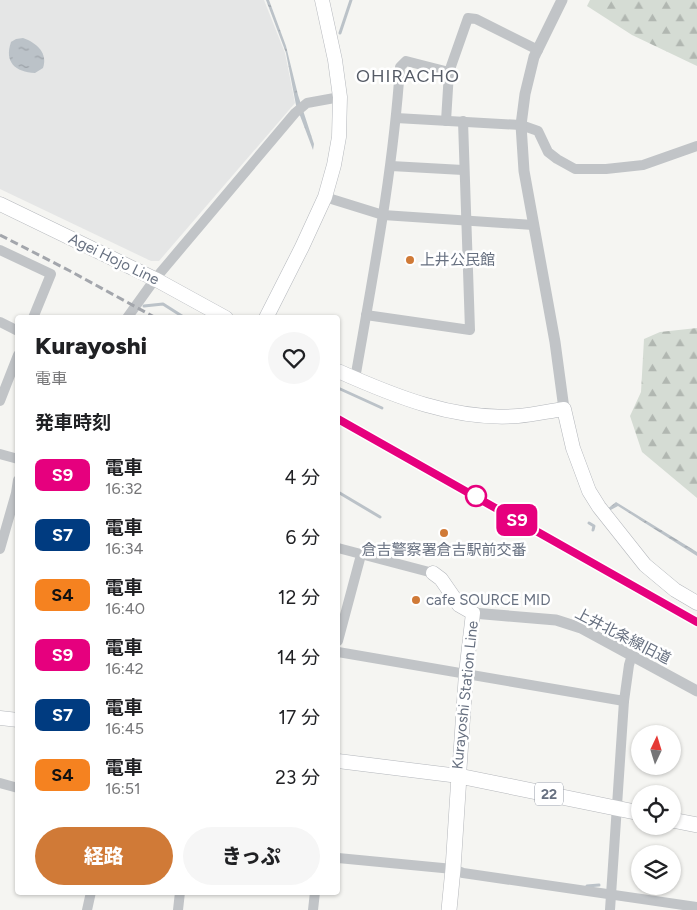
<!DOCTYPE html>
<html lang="ja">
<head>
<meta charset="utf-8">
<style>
  body { margin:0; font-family:Figtree,"Noto Sans JP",sans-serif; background:#f6f6f6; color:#202124; height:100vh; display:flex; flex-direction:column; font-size:19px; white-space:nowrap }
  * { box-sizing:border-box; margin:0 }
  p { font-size:16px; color:#757577 }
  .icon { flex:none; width:28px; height:28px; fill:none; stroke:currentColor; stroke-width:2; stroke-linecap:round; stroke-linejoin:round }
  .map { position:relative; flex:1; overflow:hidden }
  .details { position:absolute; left:15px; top:315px; width:325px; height:580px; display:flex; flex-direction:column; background:#fff; border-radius:5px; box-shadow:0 1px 4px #0004 }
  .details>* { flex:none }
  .badge { padding:0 10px; border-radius:8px; font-size:18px; line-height:32px }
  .needle { width:32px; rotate:4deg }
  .tools { position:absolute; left:631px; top:725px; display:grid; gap:10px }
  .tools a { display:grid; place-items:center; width:50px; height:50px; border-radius:50%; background:#fff; box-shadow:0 1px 4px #0004; font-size:25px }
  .map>.badge { position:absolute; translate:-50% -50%; box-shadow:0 0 0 2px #fff }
  h2 { padding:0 20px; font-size:19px; line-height:45px }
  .round { display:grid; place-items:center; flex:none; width:52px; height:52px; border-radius:26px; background:#f6f6f6 }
  .headline { display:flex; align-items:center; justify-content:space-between; height:85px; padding:0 20px }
  h1 { font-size:24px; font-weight:800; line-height:38px }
  .action { display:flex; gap:10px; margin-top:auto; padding:10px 20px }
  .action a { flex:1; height:58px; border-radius:30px; background:#d07a37; color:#fff; font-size:20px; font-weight:800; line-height:58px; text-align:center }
  .action a+a { background:#f6f6f6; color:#202124 }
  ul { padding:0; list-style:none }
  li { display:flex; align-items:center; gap:15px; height:60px; padding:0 20px }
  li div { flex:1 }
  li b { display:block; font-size:19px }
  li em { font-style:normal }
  li .badge { min-width:55px; font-weight:700; text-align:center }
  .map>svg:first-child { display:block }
</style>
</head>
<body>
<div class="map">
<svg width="697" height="910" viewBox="0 0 697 910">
  <defs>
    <pattern id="forest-firs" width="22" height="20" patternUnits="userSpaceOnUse" patternTransform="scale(1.25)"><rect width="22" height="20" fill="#d5dcd4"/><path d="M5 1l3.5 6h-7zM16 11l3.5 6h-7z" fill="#b1b7b1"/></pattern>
    <pattern id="water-ripples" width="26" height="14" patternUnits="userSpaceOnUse" patternTransform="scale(1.25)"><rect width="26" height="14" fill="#bbc2c8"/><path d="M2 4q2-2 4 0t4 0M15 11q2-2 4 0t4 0" fill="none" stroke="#9ca2a8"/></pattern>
  </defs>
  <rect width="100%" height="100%" fill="#f5f5f2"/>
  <path fill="#e5e6e6" d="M 0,0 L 264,0 L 285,53 L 295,103 L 159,261 L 151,261 L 0,189 Z"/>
  <g fill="url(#forest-firs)">
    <path d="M 590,0 L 697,0 L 697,66 L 632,35 L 587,6 Z"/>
    <path d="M 697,328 L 697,498 L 642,452 L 630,416 L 641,392 L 644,339 L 660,332 Z"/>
  </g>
  <g fill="url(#water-ripples)">
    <path d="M 266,0 L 269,0 L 286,46 L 298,95 L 314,144 L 313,150 L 296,105 L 286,53 Z"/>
    <path d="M 23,38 C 37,43 48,53 43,68 L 35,73 C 15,72 4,62 11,42 L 16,39 Z"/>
    <path d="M 616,502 L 697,552 L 697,556 L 618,506 L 607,512 L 606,510 Z"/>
  </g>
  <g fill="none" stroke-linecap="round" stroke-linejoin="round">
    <g stroke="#bbc2c8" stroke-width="3">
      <path d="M 340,33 L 351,0"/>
      <path d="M 144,306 L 163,304 L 185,318"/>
      <path d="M 338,388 L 382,408"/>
      <path d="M 338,492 L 380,517"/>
      <path d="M 589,523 L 594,526 L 593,530"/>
      <path d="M 587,886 L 599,885"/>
    </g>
    <g stroke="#b4b7bc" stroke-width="15">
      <g id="secondary">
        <path d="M 0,204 L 155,279 L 226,318"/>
        <path d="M 266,318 L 302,247 L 325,197 L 334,165 L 339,137 L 340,97 L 335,60 L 322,0"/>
        <path d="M 338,371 C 394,396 455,421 518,416 C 533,415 549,411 564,409 L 573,448 L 589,491 L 599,507 L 645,565 L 675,590 L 697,603"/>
        <path d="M 0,718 L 18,720"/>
        <path d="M 338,761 L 459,776 L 466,673 L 473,613 L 459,605 L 441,579 L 433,573"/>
      </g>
    </g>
    <g stroke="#b5b7bb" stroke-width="16">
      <g id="primary">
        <path d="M 672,820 L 697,825"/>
        <path d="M 449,910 L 453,869 L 459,776 L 640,813"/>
      </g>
    </g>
    <g stroke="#c1c4c7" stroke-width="10">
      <path d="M 396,118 L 521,125 L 538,131 L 548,152 L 557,159 L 575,169 L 606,169 L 643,165 L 697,146"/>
      <path d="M 446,121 L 449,72 L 468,18 L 476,19 L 538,50"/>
      <path d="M 391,166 L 463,170"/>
      <path d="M 325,197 L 383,215 L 533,225"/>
      <path d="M 0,250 L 51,274 L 33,318"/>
      <path d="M 366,315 L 470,330 L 463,121"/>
      <path d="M 127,318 L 155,279 L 295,113 L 307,103 L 340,97"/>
      <path d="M 0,322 L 18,331"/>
      <path d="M 355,379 C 373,275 393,172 400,67 L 406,61 L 449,72"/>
      <path d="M 0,401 L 18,355"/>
      <path d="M 0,454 L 18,459"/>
      <path d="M 338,548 L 433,573"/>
      <path d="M 0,549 L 16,493 L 18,480"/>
      <path d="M 338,641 L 361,555"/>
      <path d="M 338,652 L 624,701 L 629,665 L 632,655"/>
      <path d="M 0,783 L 18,788"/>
      <path d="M 338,858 L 453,869 L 463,873 L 697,907"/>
      <path d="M 87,910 L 91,892"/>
      <path d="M 178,910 L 180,892"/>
      <path d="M 313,910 L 315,892"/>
      <path d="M 610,910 L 624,701"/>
    </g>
    <g stroke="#c1c4c7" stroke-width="11">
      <path d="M 562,0 L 534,57 L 525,94 L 521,125 L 524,171 L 555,342 L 564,409"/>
      <path d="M 473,613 L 556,620 L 581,628 L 697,691"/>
    </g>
    <use href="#secondary" stroke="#fff" stroke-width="14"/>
    <use href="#primary" stroke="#fff" stroke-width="15"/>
    <g stroke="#a3a6ac" stroke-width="3" stroke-dasharray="8 4" stroke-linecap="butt">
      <path d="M 0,235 L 70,271 L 156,318"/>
      <path d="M 338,419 L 697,621"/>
    </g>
  </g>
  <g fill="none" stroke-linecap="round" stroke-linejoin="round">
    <g stroke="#fff" stroke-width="11">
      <path id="line" d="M 338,419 L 697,622"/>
    </g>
    <use href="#line" stroke="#e6007e" stroke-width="8"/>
  </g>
  <g fill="#d07a37" stroke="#fff" stroke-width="2">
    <circle cx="410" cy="260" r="5"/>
    <circle cx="444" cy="533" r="5"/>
    <circle cx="416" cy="600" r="5"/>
  </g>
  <circle fill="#fff" stroke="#e6007e" stroke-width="2.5" cx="476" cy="496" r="10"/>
  <g text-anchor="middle" stroke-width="5" stroke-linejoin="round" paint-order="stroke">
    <rect fill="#fff" stroke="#959ba6" stroke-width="1" x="535" y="782.5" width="28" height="23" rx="4"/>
    <g font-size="14" font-weight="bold" fill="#677080">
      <text x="549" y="799">22</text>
    </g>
    <g font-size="15" fill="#677080" stroke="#fff">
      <text transform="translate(114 259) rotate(26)" y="5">Agei Hojo Line</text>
      <text transform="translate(623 636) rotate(27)" y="5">上井北条線旧道</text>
      <text transform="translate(465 695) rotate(-84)" y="5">Kurayoshi Station Line</text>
    </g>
    <g font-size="15" fill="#677080" stroke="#fff" text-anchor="start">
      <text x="420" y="265">上井公民館</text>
      <text x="444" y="555" text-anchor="middle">倉吉警察署倉吉駅前交番</text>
      <text x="426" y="605">cafe SOURCE MID</text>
    </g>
    <g font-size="18" letter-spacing="1" fill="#555b66" stroke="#fff">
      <text x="408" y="82">OHIRACHO</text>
    </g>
  </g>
</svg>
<div class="tools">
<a><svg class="needle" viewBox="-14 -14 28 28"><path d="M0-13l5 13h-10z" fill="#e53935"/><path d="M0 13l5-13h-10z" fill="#757577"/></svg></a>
<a><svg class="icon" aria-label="locate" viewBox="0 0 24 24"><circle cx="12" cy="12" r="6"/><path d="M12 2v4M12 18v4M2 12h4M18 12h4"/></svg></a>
<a><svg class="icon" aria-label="layers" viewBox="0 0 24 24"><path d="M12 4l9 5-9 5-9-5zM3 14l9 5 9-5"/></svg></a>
</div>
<b class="badge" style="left:517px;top:520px;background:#e6007e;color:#fff">S9</b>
<section class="details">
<div class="headline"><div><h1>Kurayoshi</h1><p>電車</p></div><a class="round"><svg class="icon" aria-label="heart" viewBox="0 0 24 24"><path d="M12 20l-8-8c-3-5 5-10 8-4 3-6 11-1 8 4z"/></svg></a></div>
<h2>発車時刻</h2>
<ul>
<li><span class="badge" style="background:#e6007e;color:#fff">S9</span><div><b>電車</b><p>16:32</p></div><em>4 分</em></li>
<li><span class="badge" style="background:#003b80;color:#fff">S7</span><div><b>電車</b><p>16:34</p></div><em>6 分</em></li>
<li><span class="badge" style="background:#f58220;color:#111">S4</span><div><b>電車</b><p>16:40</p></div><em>12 分</em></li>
<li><span class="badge" style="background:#e6007e;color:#fff">S9</span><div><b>電車</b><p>16:42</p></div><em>14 分</em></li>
<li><span class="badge" style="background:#003b80;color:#fff">S7</span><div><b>電車</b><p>16:45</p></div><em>17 分</em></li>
<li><span class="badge" style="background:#f58220;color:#111">S4</span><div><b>電車</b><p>16:51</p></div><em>23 分</em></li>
</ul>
<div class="action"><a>経路</a><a>きっぷ</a></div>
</section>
</div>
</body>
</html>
